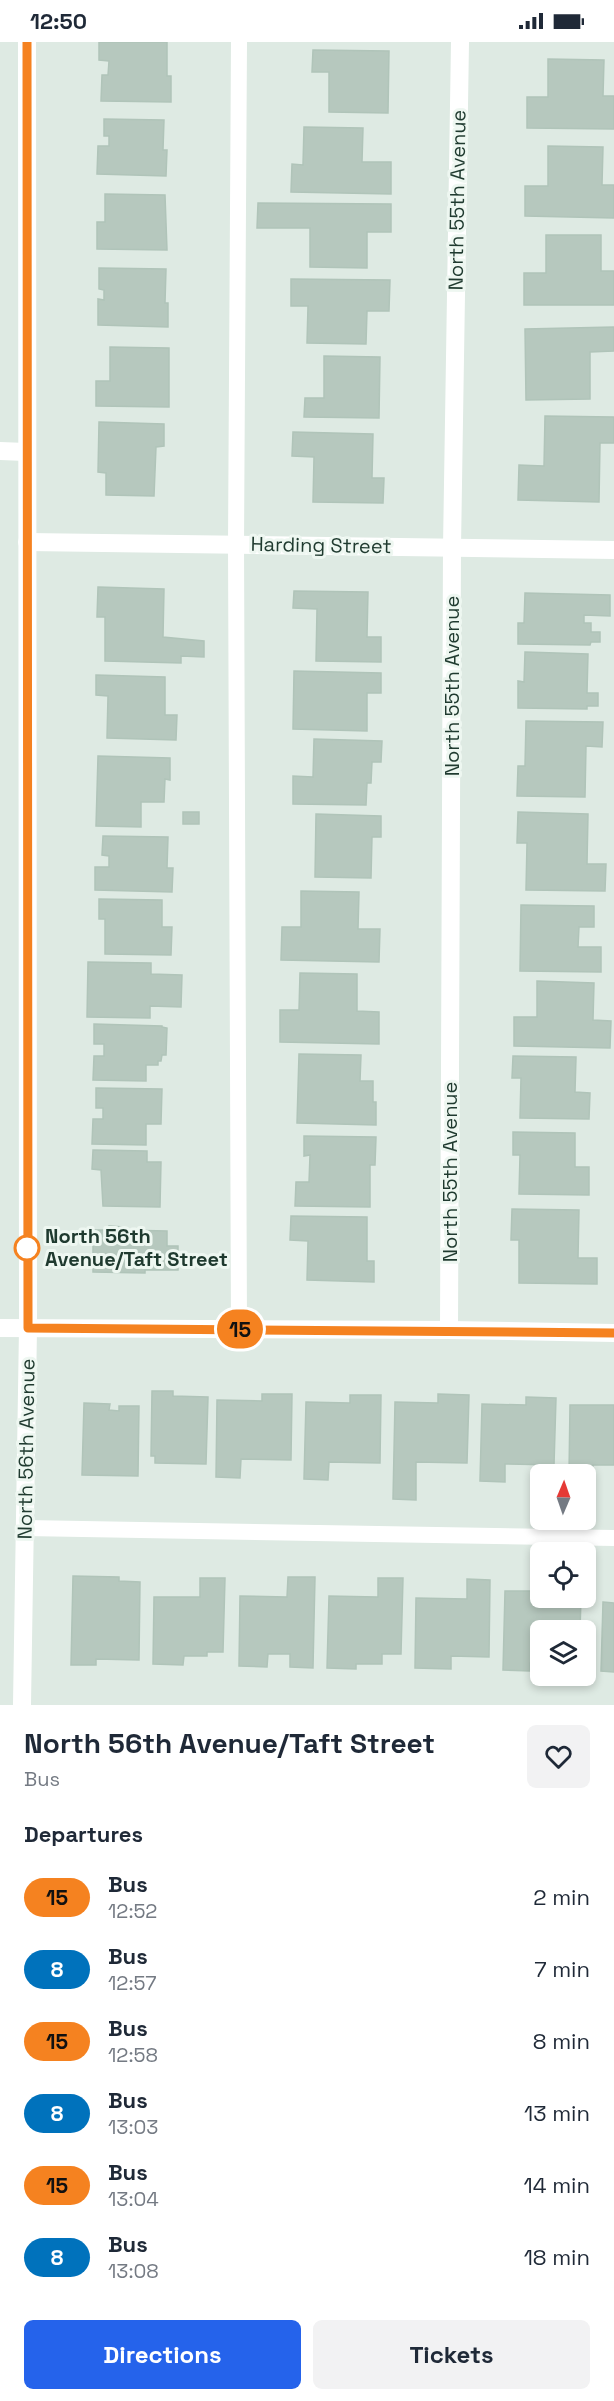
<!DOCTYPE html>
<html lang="en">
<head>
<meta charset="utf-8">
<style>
  body { margin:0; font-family:"Space Grotesk",sans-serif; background:#f2f2f3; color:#1f2937; height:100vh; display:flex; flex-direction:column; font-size:22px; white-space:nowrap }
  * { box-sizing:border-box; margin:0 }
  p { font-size:20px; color:#747a83 }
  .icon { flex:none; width:33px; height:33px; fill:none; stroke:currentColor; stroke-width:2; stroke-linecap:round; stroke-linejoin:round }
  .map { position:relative; height:1663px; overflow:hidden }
  .drawer { display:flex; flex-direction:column; background:#fff; flex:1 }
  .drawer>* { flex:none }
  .badge { padding:0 12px; border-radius:20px; font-size:21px; line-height:39px }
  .needle { width:39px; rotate:2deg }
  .controls { position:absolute; left:530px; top:1422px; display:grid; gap:12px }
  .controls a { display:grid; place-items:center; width:66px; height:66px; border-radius:9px; background:#fff; box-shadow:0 3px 9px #0003; font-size:30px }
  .map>.badge { position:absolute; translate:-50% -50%; box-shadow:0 0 0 3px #fff }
  h2 { padding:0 24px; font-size:22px; line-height:54px }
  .round { display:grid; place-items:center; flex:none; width:63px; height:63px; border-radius:9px; background:#f2f2f3 }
  .headline { display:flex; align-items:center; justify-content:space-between; height:102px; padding:0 24px }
  h1 { font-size:28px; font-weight:600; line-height:45px }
  .primary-button { display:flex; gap:12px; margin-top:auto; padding:12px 24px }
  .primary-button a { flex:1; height:69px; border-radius:9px; background:#2563eb; color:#fff; font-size:24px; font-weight:600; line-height:69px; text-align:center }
  .primary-button a+a { background:#f2f2f3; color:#1f2937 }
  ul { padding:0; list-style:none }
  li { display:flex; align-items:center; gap:18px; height:72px; padding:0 24px }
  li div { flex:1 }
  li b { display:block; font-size:22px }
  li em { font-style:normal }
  li .badge { min-width:66px; font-weight:700; text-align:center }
  .status { display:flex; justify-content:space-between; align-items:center; height:42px; padding:0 30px; background:#fff; direction:ltr }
  .status svg { height:16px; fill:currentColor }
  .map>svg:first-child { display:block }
</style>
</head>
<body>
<div class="status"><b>12:50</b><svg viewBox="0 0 49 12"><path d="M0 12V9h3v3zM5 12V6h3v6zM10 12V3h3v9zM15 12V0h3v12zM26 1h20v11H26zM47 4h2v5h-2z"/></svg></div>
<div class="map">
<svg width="614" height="1663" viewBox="0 0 614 1663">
  <rect width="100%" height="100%" fill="#deeae3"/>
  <g fill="#b6c8be" stroke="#b0c4b9" stroke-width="1.5">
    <path d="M 99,0 L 167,0 L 167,34 L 171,34 L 171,60 L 101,59 L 102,33 L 108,33 L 109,19 L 99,18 Z"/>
    <path d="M 313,8 L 389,9 L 388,71 L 329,70 L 329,30 L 312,30 Z"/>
    <path d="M 548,17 L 604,18 L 603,54 L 614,54 L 614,87 L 527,86 L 527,55 L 548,55 Z"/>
    <path d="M 104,77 L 164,78 L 163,108 L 167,108 L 166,134 L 97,132 L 98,104 L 109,104 L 109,94 L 104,94 Z"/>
    <path d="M 304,85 L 363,86 L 362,120 L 391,120 L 391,152 L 291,150 L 292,122 L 303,123 Z"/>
    <path d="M 548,104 L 603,105 L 602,143 L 614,143 L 614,176 L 525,174 L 525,144 L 548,144 Z"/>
    <path d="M 105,152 L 165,153 L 167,208 L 97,207 L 97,180 L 105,180 Z"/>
    <path d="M 258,161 L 391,162 L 391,190 L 367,190 L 367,226 L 310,225 L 310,186 L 257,186 Z"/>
    <path d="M 546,193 L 601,193 L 601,229 L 614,229 L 614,263 L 524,263 L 524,231 L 546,231 Z"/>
    <path d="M 99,226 L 166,227 L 165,261 L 168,261 L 168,285 L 98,283 L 98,257 L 104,258 L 104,248 L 99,247 Z"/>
    <path d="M 291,237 L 390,238 L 389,269 L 367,269 L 366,302 L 307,301 L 308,264 L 291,264 Z"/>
    <path d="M 614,285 L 614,309 L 590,310 L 590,357 L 526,358 L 525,287 Z"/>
    <path d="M 110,305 L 169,306 L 169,365 L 96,364 L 96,339 L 110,339 Z"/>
    <path d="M 324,314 L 380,315 L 379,376 L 304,375 L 305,356 L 324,356 Z"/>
    <path d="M 545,374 L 614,375 L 614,401 L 600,401 L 599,460 L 518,458 L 519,423 L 544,424 Z"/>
    <path d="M 99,380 L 164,382 L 164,404 L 156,405 L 154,454 L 106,453 L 106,431 L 98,430 Z"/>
    <path d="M 293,390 L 373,392 L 372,436 L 384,436 L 383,461 L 313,460 L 314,415 L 292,414 Z"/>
    <path d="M 98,545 L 164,547 L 163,595 L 204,599 L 204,615 L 181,614 L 181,621 L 105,619 L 105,575 L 97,575 Z"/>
    <path d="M 294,549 L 368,550 L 367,595 L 381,595 L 381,620 L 316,619 L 317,567 L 293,566 Z"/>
    <path d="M 525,551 L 610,553 L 610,574 L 584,573 L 584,581 L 591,581 L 591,590 L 600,590 L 600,600 L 591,600 L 590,603 L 518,602 L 518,581 L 524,581 Z"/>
    <path d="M 525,610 L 588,612 L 587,651 L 598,651 L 598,664 L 587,664 L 587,667 L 518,666 L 518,639 L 524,640 Z"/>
    <path d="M 294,629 L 381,631 L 381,651 L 367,651 L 367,689 L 293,687 Z"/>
    <path d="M 96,633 L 165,635 L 165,673 L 177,673 L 176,698 L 107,696 L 108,654 L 96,653 Z"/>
    <path d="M 526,679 L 603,680 L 602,705 L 586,704 L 585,755 L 517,754 L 518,724 L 525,724 Z"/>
    <path d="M 314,697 L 382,699 L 381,720 L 372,720 L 371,741 L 367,741 L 366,763 L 293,762 L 293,734 L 313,735 Z"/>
    <path d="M 98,714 L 170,716 L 170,738 L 165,737 L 164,760 L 141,760 L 141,785 L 96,784 Z"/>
    <rect x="183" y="770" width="16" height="12"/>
    <path d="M 518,770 L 588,772 L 587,822 L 606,822 L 605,849 L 526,848 L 527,801 L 517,801 Z"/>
    <path d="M 316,772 L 381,774 L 381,795 L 372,795 L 371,836 L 315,835 Z"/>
    <path d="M 103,794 L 168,795 L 167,826 L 173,826 L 172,850 L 95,848 L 95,825 L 109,825 L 109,814 L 102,813 Z"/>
    <path d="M 301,849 L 359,850 L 358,887 L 380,887 L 379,920 L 281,918 L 282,885 L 301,885 Z"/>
    <path d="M 99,857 L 162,858 L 162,885 L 172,885 L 171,913 L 105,912 L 105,877 L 99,877 Z"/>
    <path d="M 521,863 L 594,864 L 594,885 L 579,885 L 578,905 L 601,905 L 601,930 L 520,929 Z"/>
    <path d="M 88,920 L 151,921 L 151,932 L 182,933 L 181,965 L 150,964 L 150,976 L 87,975 Z"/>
    <path d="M 300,931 L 357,932 L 357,969 L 379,970 L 379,1002 L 280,1000 L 280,968 L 299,968 Z"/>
    <path d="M 537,939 L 594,941 L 593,978 L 611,979 L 610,1006 L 514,1004 L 514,975 L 537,975 Z"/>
    <path d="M 94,982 L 162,984 L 162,985 L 167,986 L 166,1013 L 162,1013 L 161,1019 L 158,1019 L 158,1023 L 146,1023 L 146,1039 L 93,1038 L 94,1014 L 104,1014 L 104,1002 L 94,1002 Z"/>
    <path d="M 299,1012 L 361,1013 L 360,1039 L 373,1039 L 373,1060 L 376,1060 L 376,1083 L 297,1081 Z"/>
    <path d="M 513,1014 L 576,1015 L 575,1050 L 590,1051 L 589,1077 L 520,1076 L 521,1036 L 512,1036 Z"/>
    <path d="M 96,1046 L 162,1047 L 161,1082 L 146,1082 L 146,1103 L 92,1102 L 93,1077 L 103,1077 L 103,1066 L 96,1066 Z"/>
    <path d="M 513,1090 L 575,1091 L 575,1125 L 589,1125 L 589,1153 L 519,1152 L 520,1113 L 513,1113 Z"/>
    <path d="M 304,1094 L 376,1095 L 375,1123 L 370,1123 L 370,1165 L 295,1164 L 296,1140 L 309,1140 L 310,1113 L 304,1114 Z"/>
    <path d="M 93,1108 L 147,1109 L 147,1120 L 161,1120 L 160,1165 L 103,1164 L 101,1128 L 92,1127 Z"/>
    <path d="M 512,1167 L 579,1168 L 578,1216 L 597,1216 L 597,1242 L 519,1241 L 519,1198 L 511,1198 Z"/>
    <path d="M 291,1174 L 367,1175 L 367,1219 L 374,1219 L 374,1240 L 307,1238 L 308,1199 L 290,1198 Z"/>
    <path d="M 109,1184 L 123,1185 L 123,1188 L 167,1189 L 167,1204 L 178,1204 L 178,1228 L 145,1228 L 145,1231 L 93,1230 L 93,1188 L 109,1188 Z"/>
    <path d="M 152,1349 L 173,1349 L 173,1354 L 208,1355 L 206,1422 L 155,1421 L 155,1414 L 151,1414 Z"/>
    <path d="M 262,1352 L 292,1352 L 291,1418 L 241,1417 L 240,1436 L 216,1435 L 217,1358 L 262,1359 Z"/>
    <path d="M 438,1352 L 469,1353 L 467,1421 L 416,1420 L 416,1458 L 393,1457 L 395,1360 L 438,1361 Z"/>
    <path d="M 350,1353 L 381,1353 L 380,1421 L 329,1420 L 328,1438 L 304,1437 L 306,1360 L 350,1361 Z"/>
    <path d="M 526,1355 L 556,1356 L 554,1423 L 505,1422 L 505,1440 L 480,1439 L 482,1362 L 526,1363 Z"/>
    <path d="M 84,1361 L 110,1362 L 109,1368 L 119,1369 L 119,1364 L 139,1364 L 138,1434 L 82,1433 Z"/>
    <path d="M 570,1363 L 614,1363 L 614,1423 L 593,1423 L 592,1457 L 585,1457 L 585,1432 L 569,1432 Z"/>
    <path d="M 73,1534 L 119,1535 L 119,1539 L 140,1540 L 139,1618 L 96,1617 L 96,1623 L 71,1623 Z"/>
    <path d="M 288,1535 L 315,1535 L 313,1626 L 290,1625 L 290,1612 L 268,1612 L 267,1625 L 239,1624 L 240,1554 L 287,1555 Z"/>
    <path d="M 200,1536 L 225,1536 L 223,1610 L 207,1610 L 207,1614 L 184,1614 L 183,1623 L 153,1622 L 154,1555 L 200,1555 Z"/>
    <path d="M 378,1536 L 403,1536 L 401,1612 L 382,1612 L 382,1622 L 356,1622 L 356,1627 L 327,1626 L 329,1554 L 378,1555 Z"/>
    <path d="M 467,1537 L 490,1538 L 489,1615 L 451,1614 L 451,1627 L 415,1626 L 416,1556 L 467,1557 Z"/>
    <path d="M 505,1549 L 531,1549 L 531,1556 L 581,1556 L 580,1588 L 540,1588 L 540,1622 L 530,1621 L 530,1629 L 503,1628 Z"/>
    <path d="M 603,1560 L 614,1561 L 614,1630 L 601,1629 Z"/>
  </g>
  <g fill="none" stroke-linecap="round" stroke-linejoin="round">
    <g stroke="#fff" stroke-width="16">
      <path d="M 239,0 L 236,502 L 239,1287"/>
      <path d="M 25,1486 L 614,1496"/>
    </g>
    <g stroke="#fff" stroke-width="18">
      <path d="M 0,409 L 26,410"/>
      <path d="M 27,500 L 614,508"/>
      <path d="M 449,1288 L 452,505 L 460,0"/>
    </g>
    <g stroke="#fff" stroke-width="18">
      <path d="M 0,1286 L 449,1288 L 614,1291"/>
      <path d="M 22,1663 L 28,1286 L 27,0"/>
    </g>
  </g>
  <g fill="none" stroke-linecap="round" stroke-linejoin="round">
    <g stroke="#fff" stroke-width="14">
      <path id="line" d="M 27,0 L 28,1286 L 614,1291"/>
    </g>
    <use href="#line" stroke="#f58220" stroke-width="9"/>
  </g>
  <circle fill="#fff" stroke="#f58220" stroke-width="3" cx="27" cy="1206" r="12"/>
  <g text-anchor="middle" stroke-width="6" stroke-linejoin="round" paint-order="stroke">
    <g font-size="20" fill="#1f3a2f" stroke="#eef7f1">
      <text transform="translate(457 158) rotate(-89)" y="7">North 55th Avenue</text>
      <text transform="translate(321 503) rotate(1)" y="7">Harding Street</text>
      <text transform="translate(452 644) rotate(-90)" y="7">North 55th Avenue</text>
      <text transform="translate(450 1130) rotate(-90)" y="7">North 55th Avenue</text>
      <text transform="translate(26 1407) rotate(-89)" y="7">North 56th Avenue</text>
    </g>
    <g font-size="20" font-weight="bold" fill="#1f3a2f" stroke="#eef7f1" text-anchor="start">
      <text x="45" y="1201">North 56th<tspan x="45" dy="23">Avenue/Taft Street</tspan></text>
    </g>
  </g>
</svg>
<div class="controls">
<a><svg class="needle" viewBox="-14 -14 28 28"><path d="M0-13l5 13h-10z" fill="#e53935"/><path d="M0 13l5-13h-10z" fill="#747a83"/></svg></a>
<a><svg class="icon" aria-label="locate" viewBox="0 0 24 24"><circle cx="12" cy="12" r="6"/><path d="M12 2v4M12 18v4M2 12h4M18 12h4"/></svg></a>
<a><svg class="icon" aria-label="layers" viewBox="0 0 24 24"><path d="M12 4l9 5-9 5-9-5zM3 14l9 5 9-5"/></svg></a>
</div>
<b class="badge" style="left:240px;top:1287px;background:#f58220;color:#111">15</b>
</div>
<section class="drawer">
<div class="headline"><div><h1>North 56th Avenue/Taft Street</h1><p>Bus</p></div><a class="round"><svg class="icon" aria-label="heart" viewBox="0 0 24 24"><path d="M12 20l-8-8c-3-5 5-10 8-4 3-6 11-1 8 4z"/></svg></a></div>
<h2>Departures</h2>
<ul>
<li><span class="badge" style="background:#f58220;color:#111">15</span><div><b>Bus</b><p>12:52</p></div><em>2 min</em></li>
<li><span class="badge" style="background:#0072bc;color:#fff">8</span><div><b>Bus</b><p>12:57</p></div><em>7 min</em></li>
<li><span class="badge" style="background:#f58220;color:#111">15</span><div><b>Bus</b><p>12:58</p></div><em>8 min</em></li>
<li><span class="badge" style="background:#0072bc;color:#fff">8</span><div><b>Bus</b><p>13:03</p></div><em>13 min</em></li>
<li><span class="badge" style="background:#f58220;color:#111">15</span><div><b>Bus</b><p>13:04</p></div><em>14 min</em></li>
<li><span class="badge" style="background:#0072bc;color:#fff">8</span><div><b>Bus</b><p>13:08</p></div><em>18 min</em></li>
</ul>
<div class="primary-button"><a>Directions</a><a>Tickets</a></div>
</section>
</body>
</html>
